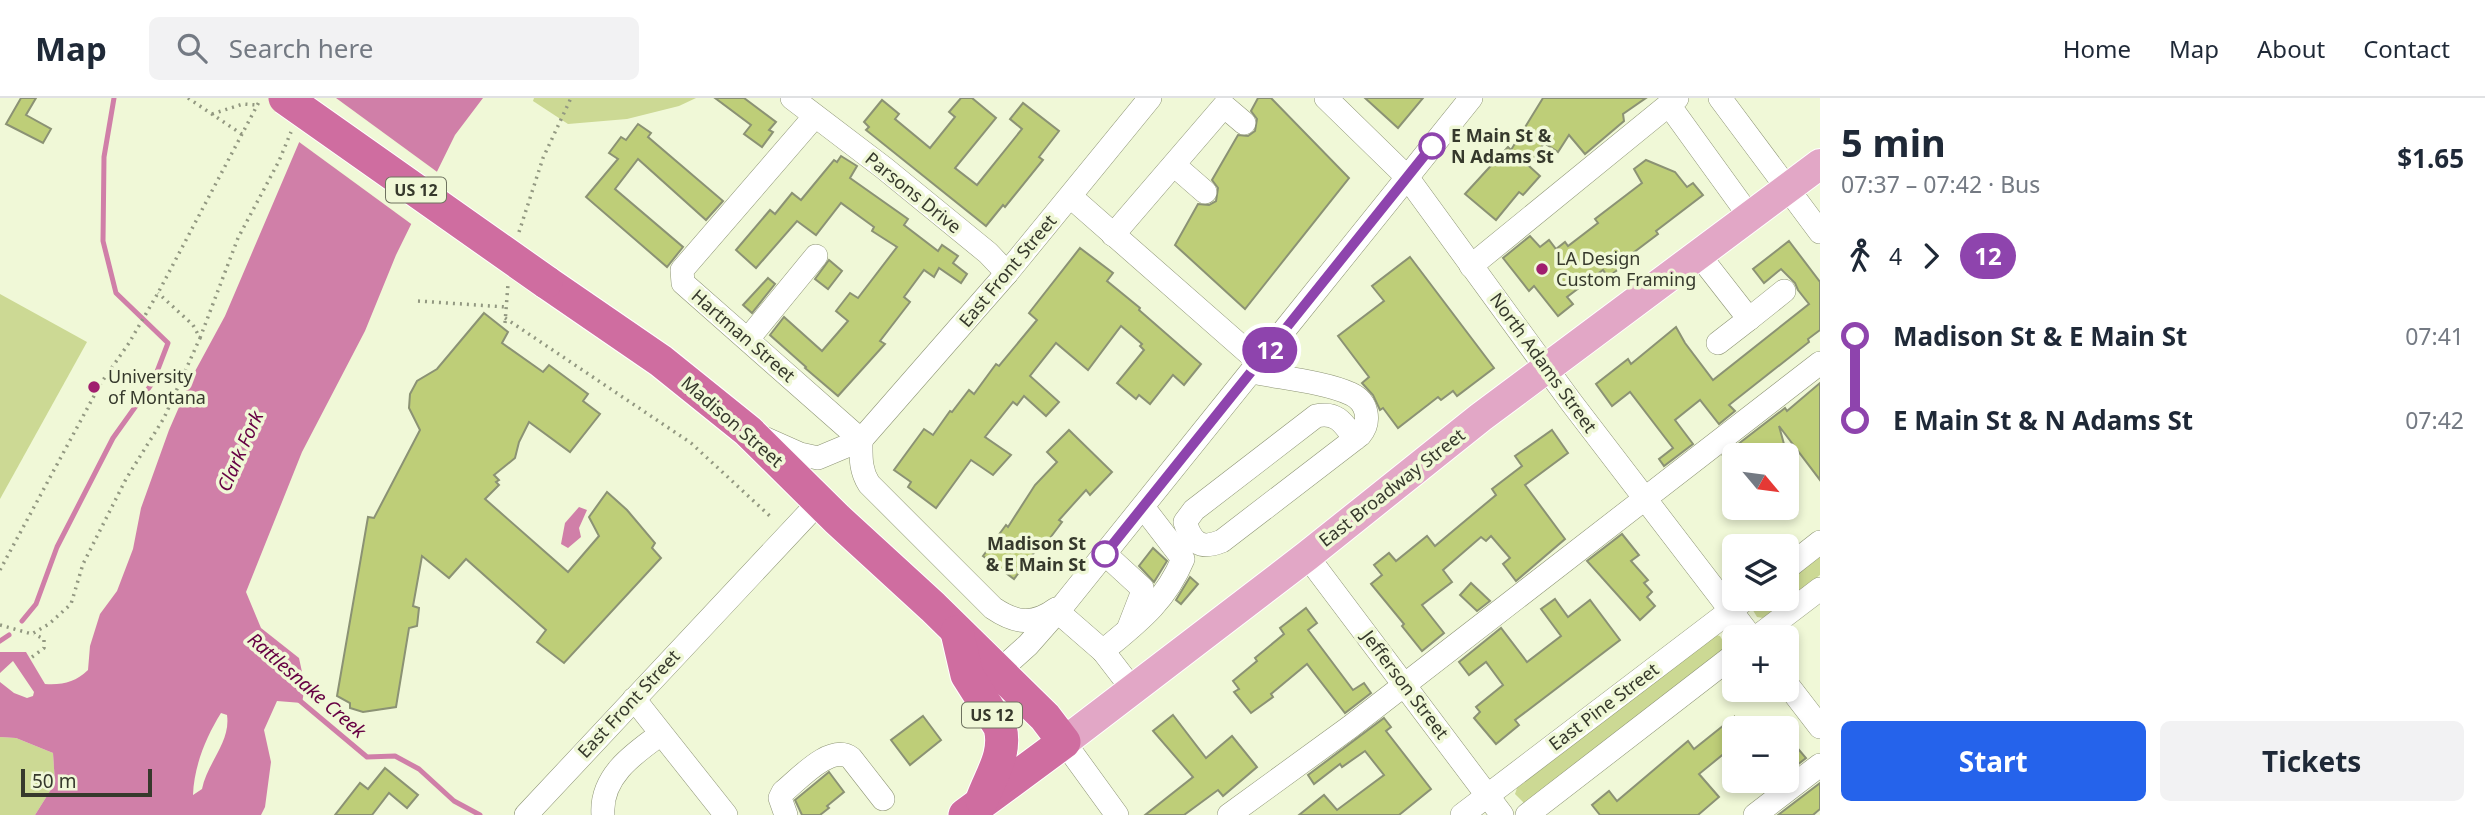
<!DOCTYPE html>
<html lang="en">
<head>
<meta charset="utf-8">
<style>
  body { margin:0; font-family:"Noto Sans",sans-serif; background:#f2f2f3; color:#1f2937; height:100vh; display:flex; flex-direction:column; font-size:26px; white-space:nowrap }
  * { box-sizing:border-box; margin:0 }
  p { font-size:23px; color:#747a83 }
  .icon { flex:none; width:38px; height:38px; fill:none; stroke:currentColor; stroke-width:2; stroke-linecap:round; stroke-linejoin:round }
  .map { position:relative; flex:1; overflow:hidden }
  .side { display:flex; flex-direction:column; background:#fff; width:665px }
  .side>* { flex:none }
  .badge { padding:0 14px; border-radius:23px; font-size:24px; line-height:46px }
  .needle { width:46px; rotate:119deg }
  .buttons { position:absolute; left:1722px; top:345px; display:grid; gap:14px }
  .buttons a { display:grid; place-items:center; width:77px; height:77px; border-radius:10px; background:#fff; box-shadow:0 4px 10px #0003; font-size:35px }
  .scale { position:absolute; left:21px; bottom:18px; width:131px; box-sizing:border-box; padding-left:7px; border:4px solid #36392c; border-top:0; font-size:19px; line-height:24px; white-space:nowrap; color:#36392c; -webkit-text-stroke:5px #f0f8d7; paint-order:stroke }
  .map>.badge { position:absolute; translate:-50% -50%; box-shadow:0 0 0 4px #fff }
  .legs { display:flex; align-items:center; gap:10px; height:77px; padding:0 21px; font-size:23px }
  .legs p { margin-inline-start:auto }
  .overview { display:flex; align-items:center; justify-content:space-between; height:119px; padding:0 21px }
  h1 { font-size:38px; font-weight:700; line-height:52px }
  .primary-button { display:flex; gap:14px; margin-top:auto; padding:14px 21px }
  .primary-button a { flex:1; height:80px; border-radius:10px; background:#2563eb; color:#fff; font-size:28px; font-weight:700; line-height:80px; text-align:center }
  .primary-button a+a { background:#f2f2f3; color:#1f2937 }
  ul { padding:0 21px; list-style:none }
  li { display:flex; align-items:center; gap:24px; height:84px; font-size:26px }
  li i { display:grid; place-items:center; width:10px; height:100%; margin:0 9px; background:currentColor }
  li i::after { content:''; width:18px; height:18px; margin:-9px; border:5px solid; border-radius:50%; background:#fff }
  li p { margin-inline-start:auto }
  li:first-child i { background:linear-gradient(#0000 50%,currentColor 0) }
  li:last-child i { background:linear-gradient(currentColor 50%,#0000 0) }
  header { display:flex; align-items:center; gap:42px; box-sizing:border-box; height:98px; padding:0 35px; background:#fff; border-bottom:2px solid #e0e1e3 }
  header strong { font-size:33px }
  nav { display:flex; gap:38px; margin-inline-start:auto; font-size:24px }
  .search { width:490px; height:63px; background:#f2f2f3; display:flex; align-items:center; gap:18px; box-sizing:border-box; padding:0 24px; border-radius:10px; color:#747a83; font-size:26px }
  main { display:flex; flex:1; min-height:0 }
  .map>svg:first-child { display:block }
</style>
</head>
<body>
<header>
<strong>Map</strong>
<div class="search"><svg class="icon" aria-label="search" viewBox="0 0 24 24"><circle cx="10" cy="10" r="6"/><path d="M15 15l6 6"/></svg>Search here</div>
<nav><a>Home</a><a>Map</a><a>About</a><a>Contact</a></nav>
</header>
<main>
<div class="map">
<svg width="1820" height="717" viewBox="0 0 1820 717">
  <rect width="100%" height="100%" fill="#f0f8d7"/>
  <g fill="#ccd994">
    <path d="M 534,0 L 696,0 L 679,8 L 627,21 L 568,26 L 533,3 Z"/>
    <path d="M 0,196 L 87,244 L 0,401 Z"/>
    <path d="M 1820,454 L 1820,477 L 1763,520 L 1757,519 L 1751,509 C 1760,497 1773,501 1787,500 L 1787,479 Z"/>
    <path d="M 1716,537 L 1720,538 L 1727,550 L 1525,706 L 1515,696 L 1517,690 Z"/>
    <path d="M 0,639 L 16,640 L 53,655 L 55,685 L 35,717 L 0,717 Z"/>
  </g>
  <g fill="#d07fa8" fill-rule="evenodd">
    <path d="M 318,0 L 483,0 L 455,37 L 396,157 L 365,233 L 302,354 L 246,494 L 261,530 L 299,560 L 305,588 L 302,605 L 277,603 L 264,632 L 271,664 L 265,709 L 261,717 L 35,717 L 55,685 L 53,655 L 16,640 L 0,639 L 0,584 L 14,595 L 27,600 L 33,598 L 34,594 L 13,563 L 0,575 L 0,554 L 26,554 L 45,586 C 64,587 75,584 88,572 L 90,548 L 100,516 L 117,493 L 133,451 L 141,410 L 169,332 L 193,277 L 225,218 ZM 221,615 L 227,617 C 231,644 207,665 202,691 L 193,697 C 194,668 206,639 221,615 Z"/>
    <path d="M 579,409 L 587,412 L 579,430 L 581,439 L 568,450 L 561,446 L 565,425 Z"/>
  </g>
  <path fill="#f0f8d7" d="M 314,0 L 336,0 L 440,76 L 414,128 L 295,41 Z"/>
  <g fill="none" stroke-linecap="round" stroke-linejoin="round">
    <g stroke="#d07fa8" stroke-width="5">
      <path d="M 22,523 L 36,506 L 57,449 L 113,340 L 153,284 L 168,245 L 116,195 L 103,143 L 104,59 L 114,0"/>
      <path d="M 0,543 L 9,537"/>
      <path d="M 299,602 L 367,659 L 395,658 L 419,671 L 454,703 L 480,717"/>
    </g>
  </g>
  <g fill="#bece78" stroke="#8b9274" stroke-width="2">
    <path d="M 21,0 L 36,0 L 26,17 L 51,31 L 43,45 L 6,26 Z"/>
    <path d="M 715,0 L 744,0 L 776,24 L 769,32 L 773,34 L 762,49 L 744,36 L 751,27 Z"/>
    <path d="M 961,0 L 972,0 L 996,20 L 955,70 L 977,87 L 1022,31 L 1010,21 L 1023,5 L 1059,33 L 1039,59 L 1043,62 L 1005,109 L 1003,107 L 986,128 L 866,32 L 869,29 L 864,24 L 882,2 L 899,16 L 895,21 L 930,50 L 955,19 L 949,14 Z"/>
    <path d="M 1258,0 L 1271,0 L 1349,80 L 1245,211 L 1175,147 L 1198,106 L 1209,107 L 1216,103 L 1218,90 L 1212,82 L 1238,37 L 1248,38 L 1255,33 L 1257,21 L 1251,13 Z"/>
    <path d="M 1365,0 L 1423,0 L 1398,30 Z"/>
    <path d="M 1543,0 L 1646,0 L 1623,16 L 1624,23 L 1585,56 L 1569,37 L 1558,54 L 1544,45 L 1529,68 L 1540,78 L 1523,97 L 1519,94 L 1496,122 L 1465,96 L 1508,49 L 1511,52 Z"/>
    <path d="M 638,26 L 651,35 L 648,39 L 723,103 L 706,122 L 638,61 L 615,91 L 683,149 L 667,169 L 586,99 L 618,61 L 609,55 L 621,39 L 626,42 Z"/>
    <path d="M 841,58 L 857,68 L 850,80 L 908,121 L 904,127 L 938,153 L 942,147 L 958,158 L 953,165 L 967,176 L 961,185 L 939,170 L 934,179 L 924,172 L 904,199 L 910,204 L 880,243 L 885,246 L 838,298 L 805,270 L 806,269 L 770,237 L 784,219 L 822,253 L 848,223 L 836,213 L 850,195 L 858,200 L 897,149 L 872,133 L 874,129 L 841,105 L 816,137 L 797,123 L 756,170 L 736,152 L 770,112 L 775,116 L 792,95 L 801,102 L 834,62 L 837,64 Z"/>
    <path d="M 1646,62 L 1675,74 L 1687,89 L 1693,85 L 1703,97 L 1656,133 L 1658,136 L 1625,161 L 1628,164 L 1608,179 L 1603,172 L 1567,199 L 1573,206 L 1558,218 L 1534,188 L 1529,193 L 1503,160 L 1530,138 L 1540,149 L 1549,142 L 1556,151 L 1565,144 L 1568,148 L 1598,125 L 1595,121 L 1642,85 L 1634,71 Z"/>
    <path d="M 1789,143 L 1820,184 L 1820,232 L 1808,241 L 1809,244 L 1729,307 L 1735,313 L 1719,326 L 1700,302 L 1675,322 L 1693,346 L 1664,368 L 1659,361 L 1673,350 L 1630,294 L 1612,308 L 1596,286 L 1628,261 L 1631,266 L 1676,229 L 1685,245 L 1713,282 L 1809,206 L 1798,192 L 1795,185 L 1781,171 L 1764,185 L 1753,171 Z"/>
    <path d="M 1080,150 L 1113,175 L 1107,183 L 1140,210 L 1139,212 L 1201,266 L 1184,287 L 1173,277 L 1150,306 L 1139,297 L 1136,301 L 1117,285 L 1144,252 L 1140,248 L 1142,246 L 1121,228 L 1088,272 L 1056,245 L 1030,278 L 1059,304 L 1046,318 L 1024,298 L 1017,307 L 1013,304 L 985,339 L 1011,357 L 993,377 L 971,362 L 936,410 L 908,389 L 911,384 L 894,372 L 924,331 L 933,337 L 950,313 L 952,314 L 969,292 L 974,296 L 996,266 L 999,268 L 1037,222 L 1029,215 Z"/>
    <path d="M 1410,159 L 1494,270 L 1457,298 L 1453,293 L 1441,302 L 1438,299 L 1398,330 L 1383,310 L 1380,312 L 1373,297 L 1362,285 L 1369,279 L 1338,238 L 1384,203 L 1372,188 Z"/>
    <path d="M 829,162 L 842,173 L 828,191 L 815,181 Z"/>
    <path d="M 768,180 L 775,186 L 752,215 L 743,207 Z"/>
    <path d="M 484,215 L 508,234 L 502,245 L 543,274 L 549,267 L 588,296 L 583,303 L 600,316 L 570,354 L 529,324 L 519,344 L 515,360 L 494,377 L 499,382 L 496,384 L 499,387 L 485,401 L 568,474 L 599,438 L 589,419 L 607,394 L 627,412 L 655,445 L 652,450 L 661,460 L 564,565 L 537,544 L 546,532 L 466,461 L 449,480 L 422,458 L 413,508 L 419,510 L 417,528 L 409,530 L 396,609 L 363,614 L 350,610 L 350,605 L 337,598 L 368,419 L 374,420 L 420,332 L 409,310 L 410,296 L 417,283 L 437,271 Z"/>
    <path d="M 1820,285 L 1820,382 L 1779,328 L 1787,357 L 1724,357 L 1785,310 L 1787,313 Z"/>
    <path d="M 1069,332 L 1112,374 L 1090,397 L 1086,392 L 1059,422 L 1062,424 L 1047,444 L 1044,442 L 1014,481 L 983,458 L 1006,427 L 1008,429 L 1035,387 L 1057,364 L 1047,354 Z"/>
    <path d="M 1552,332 L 1568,355 L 1525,387 L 1565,441 L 1516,483 L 1503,466 L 1510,460 L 1491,438 L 1486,443 L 1481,439 L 1443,472 L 1452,484 L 1422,507 L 1444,535 L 1422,553 L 1402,528 L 1404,526 L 1371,486 L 1382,477 L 1374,467 L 1389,455 L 1396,463 L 1427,438 L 1435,448 L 1496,397 L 1492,391 L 1522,368 L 1515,358 Z"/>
    <path d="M 1622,436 L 1639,457 L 1631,463 L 1648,482 L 1644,485 L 1652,494 L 1647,499 L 1655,508 L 1640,522 L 1587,463 Z"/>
    <path d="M 1153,450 L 1167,463 L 1154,484 L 1139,468 Z"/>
    <path d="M 1190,479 L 1198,486 L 1181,506 L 1176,502 Z"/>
    <path d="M 1471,485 L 1490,503 L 1477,513 L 1460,497 Z"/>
    <path d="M 1555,501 L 1568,519 L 1590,502 L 1620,542 L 1515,622 L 1519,627 L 1496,646 L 1474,620 L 1480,614 L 1476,609 L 1503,587 L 1486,564 L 1469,577 L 1459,564 L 1501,530 L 1527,564 L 1561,538 L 1541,511 Z"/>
    <path d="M 1306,510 L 1317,525 L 1308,532 L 1353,592 L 1364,585 L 1371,595 L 1345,615 L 1307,566 L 1271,596 L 1273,599 L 1251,615 L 1234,594 L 1239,591 L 1233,583 L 1257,563 L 1255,560 L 1284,536 L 1280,530 Z"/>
    <path d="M 1173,617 L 1206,660 L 1232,638 L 1257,669 L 1223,698 L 1218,692 L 1184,717 L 1145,717 L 1193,679 L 1153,633 Z"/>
    <path d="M 923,618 L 941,642 L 910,667 L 891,642 Z"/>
    <path d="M 1734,619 L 1734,664 L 1726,654 L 1699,676 L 1719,699 L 1698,717 L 1600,717 L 1592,707 L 1609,693 L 1617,703 L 1688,643 L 1694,651 Z"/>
    <path d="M 1384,620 L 1391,629 L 1386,633 L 1431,691 L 1399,717 L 1299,717 L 1324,697 L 1337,712 L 1384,677 L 1365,653 L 1342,669 L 1340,666 L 1314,686 L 1308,677 Z"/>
    <path d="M 1794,646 L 1806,660 L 1787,675 L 1787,653 Z"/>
    <path d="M 385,670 L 418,697 L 407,710 L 389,695 L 372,717 L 335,717 L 360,685 L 368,691 Z"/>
    <path d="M 829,674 L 844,694 L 827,708 L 829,710 L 820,717 L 802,717 L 795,702 Z"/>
    <path d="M 1820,685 L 1820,711 L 1813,717 L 1778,717 Z"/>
  </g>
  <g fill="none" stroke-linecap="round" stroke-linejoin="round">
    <g stroke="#8d9475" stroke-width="24">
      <g id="minor">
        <path d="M 792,0 L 884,70 L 988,155 L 1007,175"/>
        <path d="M 1326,0 L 1407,79 L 1571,304 L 1751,539"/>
        <path d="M 1720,0 L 1820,134"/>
        <path d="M 1669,7 L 1750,119"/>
        <path d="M 815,18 L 682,172 L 683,185 L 861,342"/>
        <path d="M 1174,67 L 1205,94"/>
        <path d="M 1071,99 L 1260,265"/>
        <path d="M 1113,137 L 1224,8 L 1244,25"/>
        <path d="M 1699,157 L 1749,221 L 1718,245"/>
        <path d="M 1471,168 L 1677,0"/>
        <path d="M 1749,221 L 1784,193"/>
        <path d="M 748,241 L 816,158"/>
        <path d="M 1252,274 C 1281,280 1325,284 1351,296 C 1368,304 1371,324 1360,337 L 1222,443 C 1200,452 1192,445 1185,424 L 1194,412 L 1316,318 C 1337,313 1344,326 1355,341"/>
        <path d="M 764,340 L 800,356 L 818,360 L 861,342 L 1007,175 L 1150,0"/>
        <path d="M 861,342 C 861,359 860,372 869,386 L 993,510 C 1015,525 1033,528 1056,511"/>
        <path d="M 1105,456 L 1142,490 L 1141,498 L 1129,529"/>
        <path d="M 1307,458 L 1502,717"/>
        <path d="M 1787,470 L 1820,444"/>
        <path d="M 1057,513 L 1103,553 L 1133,592"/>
        <path d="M 1757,539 L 1820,491"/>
        <path d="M 1103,553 C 1138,524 1165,504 1183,461 L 1143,409"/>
        <path d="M 998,574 L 1028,547 L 1065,505 L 1471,0"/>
        <path d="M 1787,586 L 1820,629"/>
        <path d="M 634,601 L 726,717"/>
        <path d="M 1064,644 L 1117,717"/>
        <path d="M 526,717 L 820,403"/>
        <path d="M 603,717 C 600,679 633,656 661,636"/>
        <path d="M 786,717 L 780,700 L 783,694 C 799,681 831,645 851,660 L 883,701"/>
        <path d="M 1229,717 L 1350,629 L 1820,265"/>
        <path d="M 1462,717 L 1747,500"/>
        <path d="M 1527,717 L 1734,557"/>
        <path d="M 1755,717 L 1820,667"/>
      </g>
    </g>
    <g stroke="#fff" stroke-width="32">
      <path id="major" d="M 1064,644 L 1307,458 L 1481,319 L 1820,66"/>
    </g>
    <g stroke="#fff" stroke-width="35">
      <g id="highway">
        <path d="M 546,184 L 661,263 L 748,333 L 837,421 L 933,509 L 1045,619 L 1064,644 L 965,717"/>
        <path d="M 957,534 L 967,577 L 1000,629 C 1007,656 991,677 982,702"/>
      </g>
    </g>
    <g stroke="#929881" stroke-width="3.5" stroke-dasharray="2 5" stroke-linecap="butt">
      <path d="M 188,0 L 243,37"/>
      <path d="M 212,16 L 243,6 L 257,7"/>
      <path d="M 519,134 L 543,60 L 571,0"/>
      <path d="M 418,203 L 506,209"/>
      <path d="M 505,220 L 691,345 L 772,420"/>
      <path d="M 505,225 L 508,186"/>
      <path d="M 200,240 L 238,140 L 279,63 L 291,34"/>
      <path d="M 0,472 L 101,285 L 129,245 L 158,195 L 260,2"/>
      <path d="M 0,527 L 32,536 L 49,526 L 71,506 L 83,466 L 126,381 L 164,320 L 200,240 L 193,227 L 158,195"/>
      <path d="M 32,559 L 44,550 L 44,541 L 34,536"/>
    </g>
    <use href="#minor" stroke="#fff" stroke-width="23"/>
    <use href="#major" stroke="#e2a7c6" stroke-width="30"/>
    <use href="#highway" stroke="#cf6da0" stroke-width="33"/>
    <g stroke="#fff" stroke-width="35" stroke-linecap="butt">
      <path id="highway-bridge" d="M 285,0 L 546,184"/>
    </g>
    <use href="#highway-bridge" stroke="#cf6da0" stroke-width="33"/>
  </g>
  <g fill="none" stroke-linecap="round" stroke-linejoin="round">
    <g stroke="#fff" stroke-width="16">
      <path id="line-1" d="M 1105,456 L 1432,48"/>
    </g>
    <use href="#line-1" stroke="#8e44ad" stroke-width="10"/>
  </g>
  <g fill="#fff" stroke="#8e44ad" stroke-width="3.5">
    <circle cx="1432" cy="48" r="12"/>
    <circle cx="1105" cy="456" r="12"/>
  </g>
  <g fill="#a01e6e" stroke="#f0f8d7" stroke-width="2.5">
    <circle cx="1542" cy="171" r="7"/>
    <circle cx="94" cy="289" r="7"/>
  </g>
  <g text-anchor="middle" stroke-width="7" stroke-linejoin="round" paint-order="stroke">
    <g fill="#f0f8d7" stroke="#6e725f" stroke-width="2">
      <rect x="386" y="79.5" width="60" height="25" rx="5"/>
      <rect x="962" y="604.5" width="60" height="25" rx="5"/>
    </g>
    <g font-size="16" font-weight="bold" fill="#36392c">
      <text x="416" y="98">US 12</text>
      <text x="992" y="623">US 12</text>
    </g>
    <g font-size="18" font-weight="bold" fill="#36392c" stroke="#f0f8d7" text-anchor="start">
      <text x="1451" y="44">E Main St &amp;<tspan x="1451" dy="21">N Adams St</tspan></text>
      <text x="1086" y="452" text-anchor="end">Madison St<tspan x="1086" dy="21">&amp; E Main St</tspan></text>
    </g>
    <g font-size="18" fill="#36392c" stroke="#f0f8d7">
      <text transform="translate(913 95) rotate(39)" y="6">Parsons Drive</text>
      <text transform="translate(1008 173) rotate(-50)" y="6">East Front Street</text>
      <text transform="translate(743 238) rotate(41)" y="6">Hartman Street</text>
      <text transform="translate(1543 265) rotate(54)" y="6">North Adams Street</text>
      <text transform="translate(732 324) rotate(41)" y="6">Madison Street</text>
      <text transform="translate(1392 390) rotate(-38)" y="6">East Broadway Street</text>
      <text transform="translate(1405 587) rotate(53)" y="6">Jefferson Street</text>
      <text transform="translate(629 606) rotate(-47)" y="6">East Front Street</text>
      <text transform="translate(1604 609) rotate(-37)" y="6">East Pine Street</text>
    </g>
    <g font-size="18" fill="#36392c" stroke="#f0f8d7" text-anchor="start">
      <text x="1556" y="167">LA Design<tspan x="1556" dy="21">Custom Framing</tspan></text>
      <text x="108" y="285">University<tspan x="108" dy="21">of Montana</tspan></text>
    </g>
    <g font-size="19" font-style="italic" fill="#660043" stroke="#f0f8d7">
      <text transform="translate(240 353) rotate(-66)" y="7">Clark Fork</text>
      <text transform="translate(307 587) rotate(41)" y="7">Rattlesnake Creek</text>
    </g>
  </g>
</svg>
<div class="buttons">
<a><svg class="needle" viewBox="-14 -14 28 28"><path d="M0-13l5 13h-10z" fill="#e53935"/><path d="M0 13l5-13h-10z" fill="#747a83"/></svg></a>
<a><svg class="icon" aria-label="layers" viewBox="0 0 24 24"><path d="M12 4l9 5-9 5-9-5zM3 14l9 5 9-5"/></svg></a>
<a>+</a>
<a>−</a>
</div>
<div class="scale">50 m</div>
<b class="badge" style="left:1270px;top:252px;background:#8e44ad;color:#fff">12</b>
</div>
<section class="side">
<div class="overview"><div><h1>5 min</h1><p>07:37 – 07:42 · Bus</p></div><b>$1.65</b></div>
<div class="legs"><svg class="icon" aria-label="walk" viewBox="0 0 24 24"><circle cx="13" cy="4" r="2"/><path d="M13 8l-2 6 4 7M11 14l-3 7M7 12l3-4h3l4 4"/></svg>4<svg class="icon" aria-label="forward" viewBox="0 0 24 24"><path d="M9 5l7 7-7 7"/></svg><b class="badge" style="background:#8e44ad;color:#fff">12</b></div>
<ul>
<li><i style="color:#8e44ad"></i><b>Madison St &amp; E Main St</b><p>07:41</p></li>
<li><i style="color:#8e44ad"></i><b>E Main St &amp; N Adams St</b><p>07:42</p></li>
</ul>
<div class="primary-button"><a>Start</a><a>Tickets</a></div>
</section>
</main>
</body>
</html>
